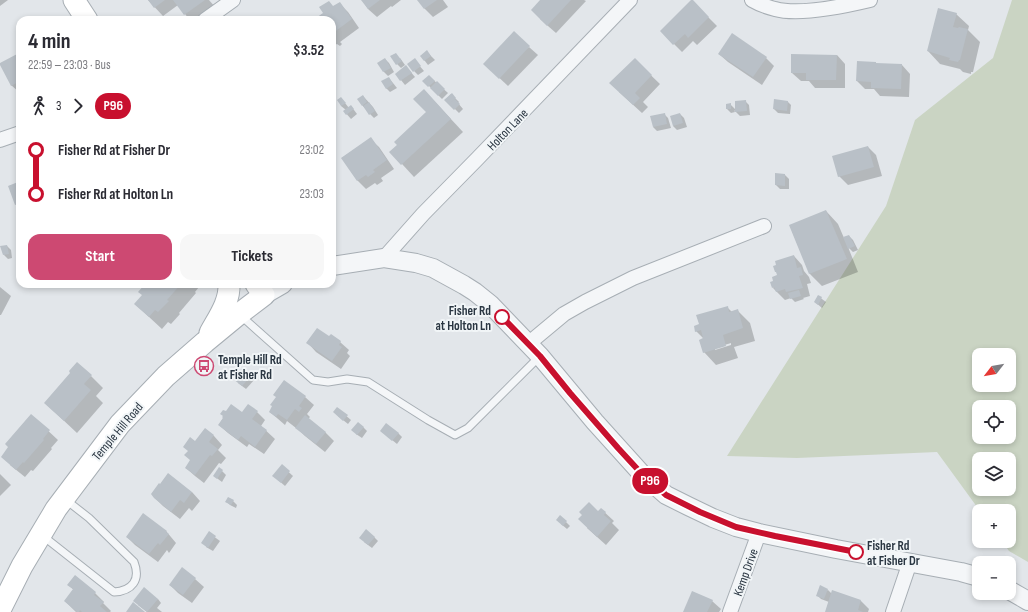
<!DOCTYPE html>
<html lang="en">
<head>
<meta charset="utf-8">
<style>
  body { margin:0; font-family:"Sofia Sans Condensed",sans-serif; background:#f7f7f7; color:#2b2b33; height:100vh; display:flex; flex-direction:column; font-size:15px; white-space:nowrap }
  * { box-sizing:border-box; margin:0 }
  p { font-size:13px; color:#7c7c81 }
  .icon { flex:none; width:22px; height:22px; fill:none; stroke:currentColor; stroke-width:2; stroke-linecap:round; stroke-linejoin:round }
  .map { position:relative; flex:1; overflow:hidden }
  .sheet { position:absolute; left:16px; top:16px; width:320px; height:272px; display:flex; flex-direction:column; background:#fff; border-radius:12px; box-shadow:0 2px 6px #0003 }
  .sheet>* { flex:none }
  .badge { padding:0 8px; border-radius:13px; font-size:14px; line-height:26px }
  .needle { width:26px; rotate:239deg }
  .tools { position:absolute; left:972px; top:348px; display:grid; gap:8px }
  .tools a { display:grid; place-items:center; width:44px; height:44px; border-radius:8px; background:#fff; box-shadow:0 2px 6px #0003; font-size:20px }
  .map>.badge { position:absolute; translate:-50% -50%; box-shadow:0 0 0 2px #fff }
  .legs { display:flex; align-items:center; gap:6px; height:44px; padding:0 12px; font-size:13px }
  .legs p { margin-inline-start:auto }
  .overview { display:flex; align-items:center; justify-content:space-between; height:68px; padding:0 12px }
  h1 { font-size:22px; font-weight:700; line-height:30px }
  .cta { display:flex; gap:8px; margin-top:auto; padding:8px 12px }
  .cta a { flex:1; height:46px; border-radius:12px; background:#cd4972; color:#fff; font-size:16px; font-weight:700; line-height:46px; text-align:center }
  .cta a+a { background:#f7f7f7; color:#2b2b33 }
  ul { padding:0 12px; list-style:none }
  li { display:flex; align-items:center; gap:14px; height:44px; font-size:15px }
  li i { display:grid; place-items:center; width:6px; height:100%; margin:0 5px; background:currentColor }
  li i::after { content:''; width:10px; height:10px; margin:-5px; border:3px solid; border-radius:50%; background:#fff }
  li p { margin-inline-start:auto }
  li:first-child i { background:linear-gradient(#0000 50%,currentColor 0) }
  li:last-child i { background:linear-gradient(currentColor 50%,#0000 0) }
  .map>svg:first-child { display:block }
</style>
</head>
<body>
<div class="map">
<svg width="1028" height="612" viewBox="0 0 1028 612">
  <rect width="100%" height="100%" fill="#e2e6ea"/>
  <path fill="#cad4c3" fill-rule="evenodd" d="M 1012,0 L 1028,0 L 1028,562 L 1009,551 L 1002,541 L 1009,541 L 1009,511 L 980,511 L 937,452 L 797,458 L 727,456 L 886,206 L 915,120 L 993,58 ZM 979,355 L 1009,355 L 1009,385 L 979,385 ZM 979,407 L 1009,407 L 1009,437 L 979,437 ZM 979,459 L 1009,459 L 1009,489 L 979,489 Z"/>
  <g fill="#0003" fill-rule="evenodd">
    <path d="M 0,0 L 8,0 L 0,6 Z"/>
    <path d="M 148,0 L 209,0 L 215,7 L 197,20 L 190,20 L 185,14 L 178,5 L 163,16 Z"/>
    <path d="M 362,0 L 401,0 L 392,7 L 391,6 L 377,17 L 368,9 Z"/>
    <path d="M 419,0 L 443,0 L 448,7 L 433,17 L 425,9 Z"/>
    <path d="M 542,0 L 584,0 L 586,1 L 556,33 L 540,19 Z"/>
    <path d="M 692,1 L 717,26 L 697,45 L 693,41 L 682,52 L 661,31 Z"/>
    <path d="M 339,3 L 348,12 L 359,28 L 340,42 L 342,44 L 340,46 L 337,44 L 335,45 L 332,42 L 332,20 L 315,20 Z"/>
    <path d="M 956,14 L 969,26 L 968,30 L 980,42 L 973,72 L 971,72 L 971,74 L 963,72 L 960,69 L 940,64 L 928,51 Z"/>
    <path d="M 529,47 L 538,55 L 508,86 L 493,72 Z"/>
    <path d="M 427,52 L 435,60 L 428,65 L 421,56 Z"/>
    <path d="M 20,54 L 20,93 L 11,85 Z"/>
    <path d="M 719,54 L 766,58 L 774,66 L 762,85 L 728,62 Z"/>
    <path d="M 837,55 L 845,64 L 845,88 L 815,88 L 809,81 L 801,81 L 792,73 Z"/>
    <path d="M 400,58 L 405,65 L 401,68 L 397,64 Z"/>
    <path d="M 385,59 L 389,63 L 394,72 L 388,76 L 384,72 L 379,63 Z"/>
    <path d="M 635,60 L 660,84 L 643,102 L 648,107 L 642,113 L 619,92 Z"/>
    <path d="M 418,64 L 424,71 L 418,75 L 414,71 Z"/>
    <path d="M 902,65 L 910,74 L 909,97 L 880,96 L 874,89 L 865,89 L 857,81 Z"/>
    <path d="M 410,71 L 415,77 L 405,85 L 396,74 Z"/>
    <path d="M 429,76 L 448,93 L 442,99 L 424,81 Z"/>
    <path d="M 389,78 L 397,88 L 390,92 L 386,88 Z"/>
    <path d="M 451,94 L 459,102 L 458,103 L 463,109 L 459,113 L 446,100 Z"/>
    <path d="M 363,96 L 373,107 L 378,115 L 374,118 L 370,114 L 362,105 Z"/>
    <path d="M 341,98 L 349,108 L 351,106 L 357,114 L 351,119 L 344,111 L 346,110 L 341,106 Z"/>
    <path d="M 745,101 L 749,105 L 750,115 L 740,116 L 734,110 L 735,112 L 731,113 L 727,109 L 730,104 L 736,110 Z"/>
    <path d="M 787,101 L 791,105 L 790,114 L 778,113 L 774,109 Z"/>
    <path d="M 436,103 L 463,132 L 414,177 L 391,152 Z"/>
    <path d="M 664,114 L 668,118 L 671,128 L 657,131 L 653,127 Z"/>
    <path d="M 680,114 L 684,118 L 687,127 L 677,130 L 673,126 Z"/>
    <path d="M 370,139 L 379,147 L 394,169 L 381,178 L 383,181 L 377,185 L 375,183 L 366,189 L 358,181 L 342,158 Z"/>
    <path d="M 868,147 L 876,155 L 882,176 L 848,185 L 839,176 Z"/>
    <path d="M 785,175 L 789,179 L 789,189 L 780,189 L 776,185 Z"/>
    <path d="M 20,180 L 20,209 L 16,205 L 9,186 L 19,183 Z"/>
    <path d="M 826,211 L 838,224 L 844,238 L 849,236 L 853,240 L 858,250 L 853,252 L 848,247 L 858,272 L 822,286 L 810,274 L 790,226 Z"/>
    <path d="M 7,246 L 11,250 L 12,258 L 8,259 L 4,255 Z"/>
    <path d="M 794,256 L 802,265 L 804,271 L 809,277 L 811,283 L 807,284 L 810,296 L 803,298 L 804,299 L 795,302 L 791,298 L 785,300 L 773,288 L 779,276 Z"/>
    <path d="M 147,284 L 197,284 L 199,287 L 195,292 L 196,293 L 179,313 L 180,314 L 171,324 L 168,322 L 162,329 L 135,304 L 143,296 Z"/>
    <path d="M 0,287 L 11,296 L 1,315 L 0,315 Z"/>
    <path d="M 818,296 L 826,302 L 822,308 L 815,302 Z"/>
    <path d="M 727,307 L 732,312 L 737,310 L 750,323 L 755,341 L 734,347 L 738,358 L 716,365 L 704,352 L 704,339 L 696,331 ZM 731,343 L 731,345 L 715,350 L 715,348 Z"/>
    <path d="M 330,338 L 340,342 L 349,350 L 347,353 L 350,356 L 341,369 L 316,352 L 308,343 Z"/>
    <path d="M 251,375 L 255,379 L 246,389 L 238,383 Z"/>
    <path d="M 91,376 L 103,388 L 96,396 L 103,403 L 77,433 L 45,403 Z"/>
    <path d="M 305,397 L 314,405 L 307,414 L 310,417 L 308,419 L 325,432 L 334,441 L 325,452 L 305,436 L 296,427 L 296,428 L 287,421 L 285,425 L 270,412 L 273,407 Z"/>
    <path d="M 337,408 L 351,420 L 348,424 L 338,416 Z"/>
    <path d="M 257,412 L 265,420 L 261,426 L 275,439 L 264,454 L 249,444 L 247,447 L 228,433 L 219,425 L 226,413 L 243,413 Z"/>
    <path d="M 31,415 L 58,440 L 51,448 L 52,449 L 33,471 L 31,470 L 25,477 L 10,465 Z"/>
    <path d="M 363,427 L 367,431 L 362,438 L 356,434 Z"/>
    <path d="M 205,430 L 214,436 L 222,445 L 218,450 L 226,458 L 221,464 L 219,463 L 204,483 L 195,476 L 186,468 L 191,461 L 195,442 Z"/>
    <path d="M 381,431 L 398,433 L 402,437 L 397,444 Z"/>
    <path d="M 282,466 L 293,476 L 285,486 L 277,479 Z"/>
    <path d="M 222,471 L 226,475 L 222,482 L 214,476 Z"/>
    <path d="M 0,474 L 11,485 L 0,496 Z"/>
    <path d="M 192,492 L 200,501 L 192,511 L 189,508 L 180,519 L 163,506 L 155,498 Z"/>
    <path d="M 226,501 L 233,501 L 237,505 L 236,508 L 230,505 Z"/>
    <path d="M 601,509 L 614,521 L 612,523 L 619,530 L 606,545 L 587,528 Z"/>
    <path d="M 566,522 L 570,526 L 567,529 L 561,524 Z"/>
    <path d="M 166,531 L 176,543 L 169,553 L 167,550 L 158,562 L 135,545 L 127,537 Z"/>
    <path d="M 209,533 L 220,541 L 213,551 L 206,547 Z"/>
    <path d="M 374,537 L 378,541 L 372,548 L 364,542 Z"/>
    <path d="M 75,576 L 95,593 L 104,602 L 103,603 L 111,611 L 110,612 L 76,612 L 65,601 L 74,590 L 68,585 Z"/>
    <path d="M 195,579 L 204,587 L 192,603 L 178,593 L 170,585 Z"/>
    <path d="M 828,590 L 832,594 L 861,601 L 869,609 L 868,612 L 826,612 L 829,602 L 821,599 L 817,595 Z"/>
    <path d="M 158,599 L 161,603 L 157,608 L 162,612 L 147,612 L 138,605 Z"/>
    <path d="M 712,601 L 721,609 L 719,612 L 684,612 Z"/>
  </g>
  <g fill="#b9c0c7">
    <path d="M 148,0 L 165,0 L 154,8 Z"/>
    <path d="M 173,0 L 205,0 L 184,15 Z"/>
    <path d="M 361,0 L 380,0 L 368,9 Z"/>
    <path d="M 417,0 L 437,0 L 424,9 Z"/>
    <path d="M 540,0 L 571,0 L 547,26 L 531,10 Z"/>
    <path d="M 691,0 L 693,0 L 709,17 L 688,38 L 685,34 L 673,45 L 660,31 Z"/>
    <path d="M 329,1 L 333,6 L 340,2 L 352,19 L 333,33 L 335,36 L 332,38 L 332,20 L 313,20 L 323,13 L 319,7 Z"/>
    <path d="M 938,8 L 957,13 L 953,27 L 958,28 L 959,27 L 968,29 L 960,60 L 959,60 L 958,62 L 949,60 L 950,58 L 927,51 Z"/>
    <path d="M 514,31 L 530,46 L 499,79 L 483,64 Z"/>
    <path d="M 732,33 L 767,57 L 753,77 L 718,54 Z"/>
    <path d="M 20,48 L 20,81 L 11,86 L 0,65 L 0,63 L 19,53 L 17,49 Z"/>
    <path d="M 427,50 L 431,56 L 424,61 L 420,56 Z"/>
    <path d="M 396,53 L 402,61 L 396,65 L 390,56 Z"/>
    <path d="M 791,54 L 837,55 L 836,80 L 806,80 L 806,73 L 791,73 Z"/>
    <path d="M 385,58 L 391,68 L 383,72 L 377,63 Z"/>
    <path d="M 415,58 L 421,66 L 413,72 L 407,64 Z"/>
    <path d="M 635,58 L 652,75 L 635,93 L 640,98 L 633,105 L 609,83 Z"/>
    <path d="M 857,61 L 876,62 L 876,63 L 902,64 L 901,89 L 871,88 L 871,82 L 856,81 Z"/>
    <path d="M 406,65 L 412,73 L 400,81 L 395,74 Z"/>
    <path d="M 429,75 L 435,81 L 428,87 L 422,81 Z"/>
    <path d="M 389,77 L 393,84 L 386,89 L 381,81 Z"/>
    <path d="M 437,81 L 445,89 L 438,96 L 430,88 Z"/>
    <path d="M 424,89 L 451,119 L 401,165 L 389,152 L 397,145 L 394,142 L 426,112 L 413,99 Z"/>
    <path d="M 452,93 L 456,98 L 450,103 L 455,99 L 460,104 L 454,110 L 444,100 Z"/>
    <path d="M 363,95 L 367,102 L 362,106 L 357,99 Z"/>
    <path d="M 341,97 L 346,103 L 341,106 L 337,100 Z"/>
    <path d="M 774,99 L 788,101 L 787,111 L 773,109 Z"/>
    <path d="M 746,100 L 747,111 L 735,112 L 735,101 Z"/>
    <path d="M 369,102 L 375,111 L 369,115 L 363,106 Z"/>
    <path d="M 731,103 L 731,109 L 726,109 L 726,104 Z"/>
    <path d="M 351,105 L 354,109 L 346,115 L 343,111 Z"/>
    <path d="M 665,113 L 667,124 L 653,127 L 650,116 Z"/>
    <path d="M 680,113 L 683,123 L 673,126 L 670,116 Z"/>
    <path d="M 371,137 L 387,160 L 373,170 L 375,172 L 368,177 L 366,175 L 357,181 L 341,158 Z"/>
    <path d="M 868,146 L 874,167 L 838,177 L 832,156 Z"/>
    <path d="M 775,173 L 785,174 L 785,186 L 775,185 Z"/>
    <path d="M 20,178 L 20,203 L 15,205 L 8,186 L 18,182 L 17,180 Z"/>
    <path d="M 826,210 L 847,259 L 809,274 L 789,225 Z"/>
    <path d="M 849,235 L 855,246 L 848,249 L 843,237 Z"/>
    <path d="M 7,245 L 9,254 L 3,255 L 0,246 Z"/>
    <path d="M 794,255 L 797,268 L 801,267 L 803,275 L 799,276 L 803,288 L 786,292 L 785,289 L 776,292 L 774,287 L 772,288 L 770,282 L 773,281 L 772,277 L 777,275 L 776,272 L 775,272 L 773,266 L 776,265 L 775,261 Z"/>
    <path d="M 145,284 L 181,284 L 167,300 L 169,301 L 158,312 L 155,310 L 149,317 L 134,304 L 142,295 L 138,292 Z"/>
    <path d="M 799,290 L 801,296 L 790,299 L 788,293 Z"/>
    <path d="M 818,295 L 822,297 L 818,305 L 814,302 Z"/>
    <path d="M 728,306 L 729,312 L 738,309 L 743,328 L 723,335 L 726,346 L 703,353 L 699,340 L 703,338 L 701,330 L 695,332 L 694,326 L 699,324 L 696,315 Z"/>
    <path d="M 317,328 L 329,336 L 331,334 L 341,341 L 339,345 L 342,347 L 332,361 L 306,343 Z"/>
    <path d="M 77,362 L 92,375 L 84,384 L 91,390 L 64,421 L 44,403 L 70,373 L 69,371 Z"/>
    <path d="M 243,367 L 252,375 L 242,386 L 233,379 Z"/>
    <path d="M 284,380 L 306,396 L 299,406 L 302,408 L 299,412 L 295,409 L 287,420 L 278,414 L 276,417 L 269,412 L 272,406 L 270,405 L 276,397 L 273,395 Z"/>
    <path d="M 231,404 L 242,412 L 248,404 L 258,411 L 252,419 L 267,430 L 255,447 L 241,436 L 238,440 L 218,425 L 223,418 L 222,417 L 223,416 L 220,414 L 223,410 L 226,411 Z"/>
    <path d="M 337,407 L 348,415 L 343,421 L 333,412 Z"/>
    <path d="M 31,414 L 50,430 L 43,439 L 44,440 L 24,463 L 23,462 L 16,470 L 1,457 L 8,447 L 5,444 Z"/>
    <path d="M 305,415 L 326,432 L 316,444 L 295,428 Z"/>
    <path d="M 358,422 L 364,427 L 357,435 L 351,430 Z"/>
    <path d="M 386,423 L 399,433 L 392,441 L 380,431 Z"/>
    <path d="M 205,428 L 214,435 L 209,442 L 218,449 L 212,456 L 210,455 L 195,475 L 185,468 L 190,460 L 184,455 L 188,451 L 183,447 L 190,437 L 195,441 Z"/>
    <path d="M 282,464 L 290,471 L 281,483 L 272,476 Z"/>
    <path d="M 219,467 L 223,470 L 217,479 L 213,476 Z"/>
    <path d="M 168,473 L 192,492 L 184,503 L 180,500 L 171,512 L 154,498 L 151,494 L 159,483 L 160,484 Z"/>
    <path d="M 228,497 L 234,500 L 231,505 L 225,502 Z"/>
    <path d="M 589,502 L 598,511 L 601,508 L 606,512 L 604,515 L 611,521 L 597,537 L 578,519 L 582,515 L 579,512 Z"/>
    <path d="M 143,513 L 167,531 L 166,532 L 169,534 L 160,545 L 158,543 L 149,554 L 126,537 Z"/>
    <path d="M 560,515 L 567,521 L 563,526 L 556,520 Z"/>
    <path d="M 366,529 L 375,537 L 368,545 L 359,538 Z"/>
    <path d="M 209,531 L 216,536 L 208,548 L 201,543 Z"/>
    <path d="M 182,567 L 196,578 L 183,595 L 169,585 Z"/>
    <path d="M 75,575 L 96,592 L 94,595 L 104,602 L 100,606 L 107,612 L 82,612 L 80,610 L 79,612 L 77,612 L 64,601 L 73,589 L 67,585 Z"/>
    <path d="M 820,585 L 828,589 L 824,599 L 816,596 Z"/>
    <path d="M 144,587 L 158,599 L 147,612 L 133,601 Z"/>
    <path d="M 832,590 L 861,600 L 858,610 L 863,612 L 825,612 Z"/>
    <path d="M 692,591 L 713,600 L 707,612 L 683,612 Z"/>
    <path d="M 133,602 L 145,612 L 126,612 Z"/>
  </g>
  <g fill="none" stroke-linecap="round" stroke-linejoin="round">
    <g stroke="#a7aeb4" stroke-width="9">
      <g id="service">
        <path d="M 240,315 L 313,380 L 328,382 L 347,379 L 368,382 L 428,420 L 455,435 L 468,428 L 540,356"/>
        <path d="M 43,536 L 114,592 C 132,591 141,580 134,562 L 89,518 L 66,500"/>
      </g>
    </g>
    <g stroke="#a7aeb4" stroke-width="16">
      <g id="minor">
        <path d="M 752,0 C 759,4 767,7 775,9 C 800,16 845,6 870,0"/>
        <path d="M 205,20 L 233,0"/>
        <path d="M 0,140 L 20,133"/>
        <path d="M 384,258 L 423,214 L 478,158 L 630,0"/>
        <path d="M 528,344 L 564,314 L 585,302 L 633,278 L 764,226"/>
        <path d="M 730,612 L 759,533"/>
        <path d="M 893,612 L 910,562"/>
      </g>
    </g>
    <g stroke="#a7aeb4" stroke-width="20">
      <g id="tertiary">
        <path d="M 332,266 L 384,258 L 416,263 L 433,268 L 464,285 L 475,292 L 490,304 L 540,356 L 595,422 L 641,473 L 666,495 L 688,506 L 713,518 L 736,527 L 759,533 L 836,549 L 961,572 L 979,577"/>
        <path d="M 264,295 L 283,284"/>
        <path d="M 1009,590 L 1028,601"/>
      </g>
    </g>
    <g stroke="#a7aeb4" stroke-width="23">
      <g id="secondary">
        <path d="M 74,0 L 87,20"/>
        <path d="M 210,333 C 218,318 230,302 229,284"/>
        <path d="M 0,610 L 22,566 L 56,509 L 120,424 L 166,376 L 205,342 L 239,314 L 264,295 L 256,284"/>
      </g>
    </g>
    <use href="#service" stroke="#f4f6f8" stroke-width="7"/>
    <use href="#minor" stroke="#f4f6f8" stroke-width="14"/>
    <use href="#tertiary" stroke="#f4f6f8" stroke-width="18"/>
    <use href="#secondary" stroke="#fff" stroke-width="21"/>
  </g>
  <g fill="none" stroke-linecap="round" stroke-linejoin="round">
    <g stroke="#fff" stroke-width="9">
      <path id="line-1" d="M 502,317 L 540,356 L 570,393 L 618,448 L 641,473 L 666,495 L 700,512 L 736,527 L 775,536 L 856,552"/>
    </g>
    <use href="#line-1" stroke="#c8102e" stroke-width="6"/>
  </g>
  <defs>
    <g id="bus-ring" transform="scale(1)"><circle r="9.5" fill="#f1f5f7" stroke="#cd4972" stroke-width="1.5"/><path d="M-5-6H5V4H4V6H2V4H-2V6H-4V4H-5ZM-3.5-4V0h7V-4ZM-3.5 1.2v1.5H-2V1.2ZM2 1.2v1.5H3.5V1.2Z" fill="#cd4972"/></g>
  </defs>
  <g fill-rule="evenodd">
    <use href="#bus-ring" x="204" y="366"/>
  </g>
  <g fill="#fff" stroke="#c8102e" stroke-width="2">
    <circle cx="502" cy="317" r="7"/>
    <circle cx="856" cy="552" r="7"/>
  </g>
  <g text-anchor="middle" stroke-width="4" stroke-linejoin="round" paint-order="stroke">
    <g font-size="13" fill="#2a3642" stroke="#f1f5f7">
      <text transform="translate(507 129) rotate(-46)" y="5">Holton Lane</text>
      <text transform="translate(117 431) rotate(-50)" y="5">Temple Hill Road</text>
      <text transform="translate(745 572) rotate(-70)" y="5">Kemp Drive</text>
    </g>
    <g font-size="13" font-weight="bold" fill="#2a3642" stroke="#f1f5f7" text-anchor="end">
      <text x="491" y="315">Fisher Rd<tspan x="491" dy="15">at Holton Ln</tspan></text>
      <text x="867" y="550" text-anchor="start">Fisher Rd<tspan x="867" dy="15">at Fisher Dr</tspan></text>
    </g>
    <g font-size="13" font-weight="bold" fill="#2a3642" stroke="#f1f5f7" text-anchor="start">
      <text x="218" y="364">Temple Hill Rd<tspan x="218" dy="15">at Fisher Rd</tspan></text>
    </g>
  </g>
</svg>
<div class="tools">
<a><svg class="needle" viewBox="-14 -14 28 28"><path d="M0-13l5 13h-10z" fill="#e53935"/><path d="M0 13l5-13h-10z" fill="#7c7c81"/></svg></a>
<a><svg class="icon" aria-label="locate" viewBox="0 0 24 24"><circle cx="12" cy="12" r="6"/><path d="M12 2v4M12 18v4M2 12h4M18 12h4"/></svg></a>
<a><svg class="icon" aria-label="layers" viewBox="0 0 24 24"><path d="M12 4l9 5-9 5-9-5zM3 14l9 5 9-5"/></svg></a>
<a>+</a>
<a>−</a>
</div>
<b class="badge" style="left:650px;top:481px;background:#c8102e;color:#fff">P96</b>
<section class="sheet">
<div class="overview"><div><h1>4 min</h1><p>22:59 – 23:03 · Bus</p></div><b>$3.52</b></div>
<div class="legs"><svg class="icon" aria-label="walk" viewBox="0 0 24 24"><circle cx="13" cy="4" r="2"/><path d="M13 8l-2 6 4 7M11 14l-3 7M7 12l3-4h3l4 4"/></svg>3<svg class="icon" aria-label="forward" viewBox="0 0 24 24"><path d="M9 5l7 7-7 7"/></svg><b class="badge" style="background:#c8102e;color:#fff">P96</b></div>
<ul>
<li><i style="color:#c8102e"></i><b>Fisher Rd at Fisher Dr</b><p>23:02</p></li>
<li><i style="color:#c8102e"></i><b>Fisher Rd at Holton Ln</b><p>23:03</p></li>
</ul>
<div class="cta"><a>Start</a><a>Tickets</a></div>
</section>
</div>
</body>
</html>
